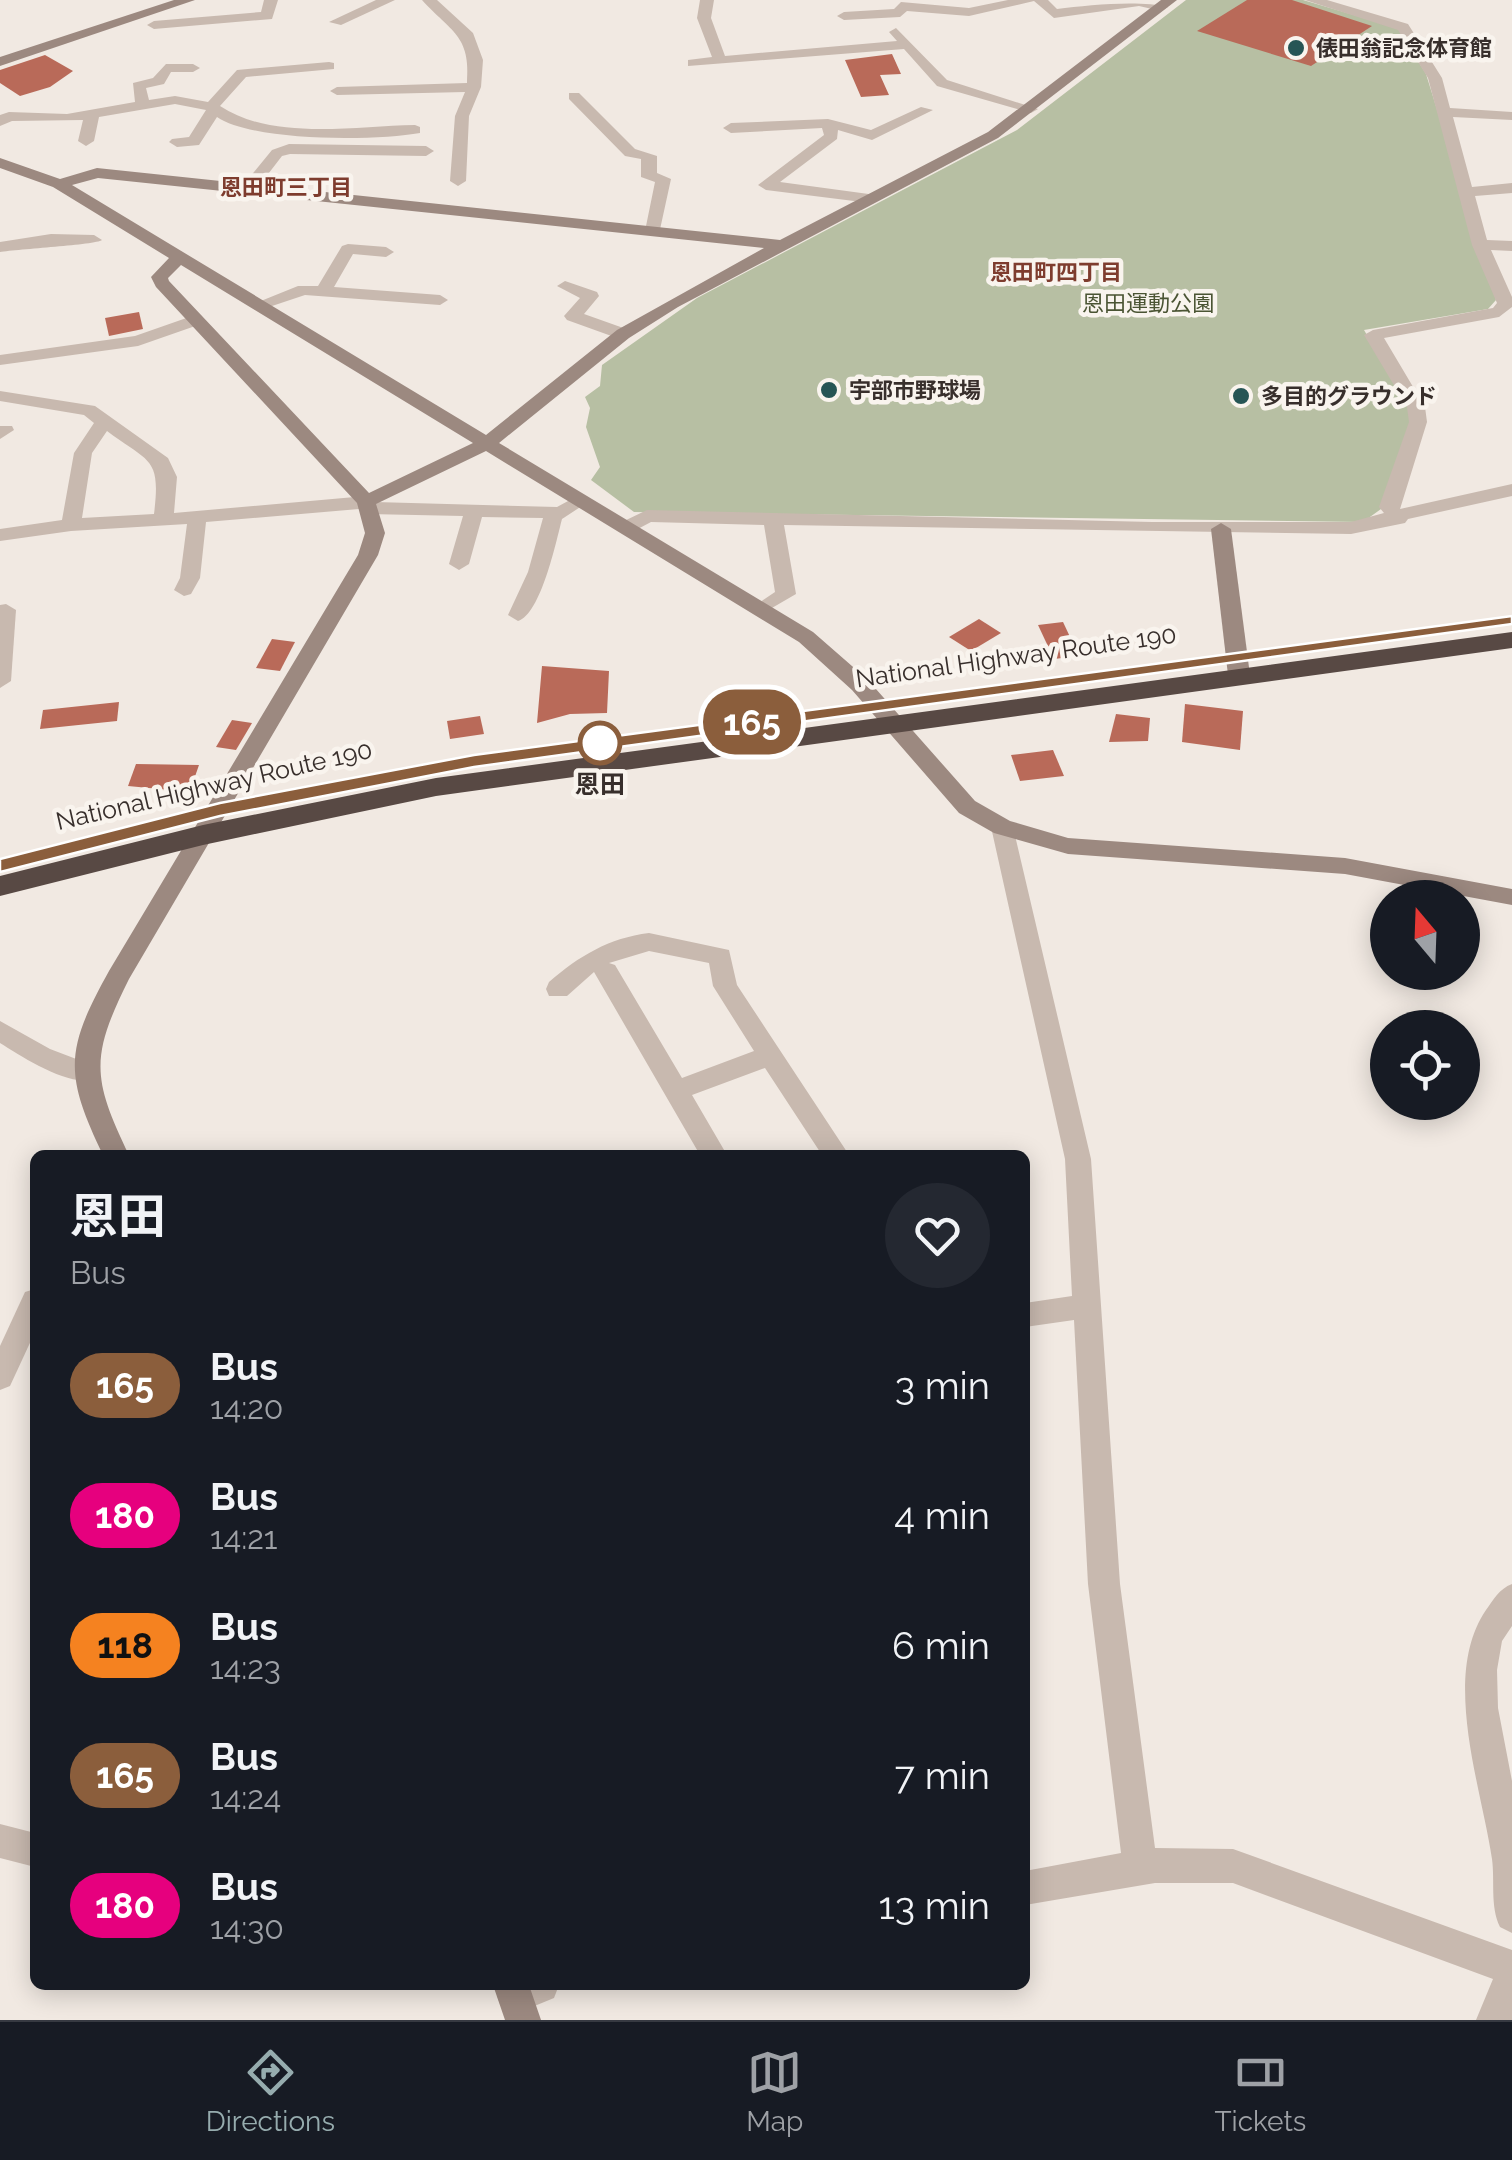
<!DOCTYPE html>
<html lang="en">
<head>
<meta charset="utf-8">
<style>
  body { margin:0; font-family:Raleway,"Noto Sans JP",sans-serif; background:#242831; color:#f1f3f6; height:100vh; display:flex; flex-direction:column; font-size:38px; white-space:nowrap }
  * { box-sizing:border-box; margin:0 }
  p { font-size:32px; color:#9ea1a6 }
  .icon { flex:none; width:55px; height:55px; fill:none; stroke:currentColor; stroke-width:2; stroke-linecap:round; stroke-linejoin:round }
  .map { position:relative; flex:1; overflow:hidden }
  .sheet { position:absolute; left:30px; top:1150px; width:1000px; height:840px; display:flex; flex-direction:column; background:#171b24; border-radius:15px; box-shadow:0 5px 25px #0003 }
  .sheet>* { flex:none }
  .badge { padding:0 20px; border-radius:32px; font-size:35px; line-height:65px }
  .needle { width:65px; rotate:341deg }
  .fabs { position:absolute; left:1370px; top:880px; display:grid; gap:20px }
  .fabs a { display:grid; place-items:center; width:110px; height:110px; border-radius:50%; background:#171b24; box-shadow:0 5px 25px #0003; font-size:50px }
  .map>.badge { position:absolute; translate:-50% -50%; box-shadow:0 0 0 5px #fff }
  .round { display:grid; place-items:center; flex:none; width:105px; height:105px; border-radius:52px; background:#242831 }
  .headline { display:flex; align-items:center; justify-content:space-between; height:170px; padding:0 40px }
  h1 { font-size:48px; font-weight:700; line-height:75px }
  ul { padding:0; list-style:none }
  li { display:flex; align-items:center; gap:30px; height:130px; padding:0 40px }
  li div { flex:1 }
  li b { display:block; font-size:38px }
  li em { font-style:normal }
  li .badge { min-width:110px; font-weight:700; text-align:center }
  .tab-bar { display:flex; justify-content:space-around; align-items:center; height:140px; border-top:2px solid #363941; background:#171b24; font-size:28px; color:#9ea1a6 }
  .tab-bar a { display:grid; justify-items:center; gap:5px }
  .tab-bar .current { color:#96acae }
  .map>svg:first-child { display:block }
</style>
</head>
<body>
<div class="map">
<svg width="1512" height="2020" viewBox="0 0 1512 2020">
  <rect width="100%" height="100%" fill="#f1e9e2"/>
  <path fill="#b7bfa3" d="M 1186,0 L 1303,0 L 1398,28 L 1426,74 L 1496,300 L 1488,309 L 1364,330 L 1409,406 L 1411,423 L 1381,509 L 1363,522 L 634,512 L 591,480 L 600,467 L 586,427 L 590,408 L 585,397 L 600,386 L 602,365 L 697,298 L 1017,130 Z"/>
  <g fill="#b96a59">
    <path d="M 1247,0 L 1292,0 L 1372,26 L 1311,66 L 1197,31 Z"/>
    <path d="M 892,54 L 901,74 L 880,75 L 889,95 L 861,97 L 845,60 Z"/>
    <path d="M 45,55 L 73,71 L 50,87 L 20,96 L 0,83 L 0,70 Z"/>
    <path d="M 139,312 L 143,329 L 109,336 L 105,318 Z"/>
    <path d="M 979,619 L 1001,633 L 971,651 L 949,637 Z"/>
    <path d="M 1063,622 L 1079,656 L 1054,659 L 1038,625 Z"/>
    <path d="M 272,639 L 295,642 L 280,671 L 256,668 Z"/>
    <path d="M 542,666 L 609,671 L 607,713 L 570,714 L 537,723 Z"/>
    <path d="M 119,702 L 117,721 L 40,729 L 43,710 Z"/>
    <path d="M 1185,704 L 1243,711 L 1240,750 L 1182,742 Z"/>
    <path d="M 1116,714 L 1150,718 L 1148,741 L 1109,742 Z"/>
    <path d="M 480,716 L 484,734 L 450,739 L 447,721 Z"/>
    <path d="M 232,720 L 252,723 L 236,750 L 216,747 Z"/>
    <path d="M 1053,750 L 1064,776 L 1020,781 L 1011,755 Z"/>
    <path d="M 136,764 L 199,765 L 191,788 L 170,790 L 128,786 Z"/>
  </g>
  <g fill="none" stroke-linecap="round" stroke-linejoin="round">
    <g fill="#c8b9af" fill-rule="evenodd">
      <path d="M 264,0 L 278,0 L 272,19 L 154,29 L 147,25 L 154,21 L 261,12 Z"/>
      <path d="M 376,0 L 395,0 L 341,25 L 329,22 Z"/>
      <path d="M 422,0 L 437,0 L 473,33 L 483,60 L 481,87 L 469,116 L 466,181 L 458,186 L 450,181 L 455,116 L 465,92 L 337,95 L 330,91 L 337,87 L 467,83 C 471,35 451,32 422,0 Z"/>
      <path d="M 700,0 L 714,0 L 711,18 L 725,56 L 897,41 L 889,32 L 896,28 L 947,80 L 1038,109 L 1031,113 L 937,86 L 904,49 L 688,66 L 688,60 L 712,57 L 697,18 Z"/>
      <path d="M 1008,0 L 1048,0 L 1057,9 C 1089,5 1139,0 1168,7 L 1161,11 L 1139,6 L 1054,18 L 1034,1 L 969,16 L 907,11 L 900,17 L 844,20 L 837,16 L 844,12 L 894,9 L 901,2 L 969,8 Z"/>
      <path d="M 1305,0 L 1327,0 L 1408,24 L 1442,78 L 1450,108 L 1512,112 L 1512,120 L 1453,117 L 1472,187 L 1512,183 L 1512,193 L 1475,196 L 1487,240 L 1512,241 L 1512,251 L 1491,250 L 1512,297 L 1512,307 L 1499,317 L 1384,338 L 1425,407 L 1427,422 L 1400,509 L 1512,484 L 1512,496 L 1408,519 L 1405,523 L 1351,534 L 784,525 L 796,594 L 760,615 L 750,609 L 775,592 L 764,525 L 651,522 L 634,531 L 620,531 L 620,523 L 647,510 L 1152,522 L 1351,522 L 1384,513 L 1379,507 L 1409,422 L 1407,407 L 1364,335 L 1373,330 L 1493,308 L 1497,303 L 1472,245 L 1428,78 L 1398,30 Z"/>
      <path d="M 329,62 L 334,63 L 334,69 L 246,77 L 220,106 C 273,141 353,126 415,125 L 420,127 L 420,133 C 375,141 254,142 217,117 L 199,145 L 177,147 L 169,142 L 172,139 L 189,137 L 206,110 L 175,104 L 99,117 L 94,141 L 86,146 L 78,141 L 83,120 L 12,121 L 0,126 L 0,115 L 9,112 L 67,114 L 135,102 L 133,83 L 153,78 L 166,64 L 193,64 L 200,68 L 193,72 L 171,72 L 164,84 L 146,88 L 149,100 L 175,96 L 208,102 L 237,70 Z"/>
      <path d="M 569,93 L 579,93 L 635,149 L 657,156 L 657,173 L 671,179 L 659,234 L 645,231 L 655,182 L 641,177 L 641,159 L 625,156 L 569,99 Z"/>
      <path d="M 921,107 L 933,110 L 872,140 L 838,130 L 837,139 L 780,182 L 876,195 L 876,201 L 870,203 L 766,190 L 758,185 L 824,135 L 822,128 L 731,133 L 723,128 L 731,123 L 828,119 L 871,130 Z"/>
      <path d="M 289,144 L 426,146 L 434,151 L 426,156 L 290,154 L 282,156 L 255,191 L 243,191 L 241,188 L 272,150 Z"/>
      <path d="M 51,234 L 94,235 L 102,240 C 95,245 18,249 0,252 L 0,242 Z"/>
      <path d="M 348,244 L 386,247 L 394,252 L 386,257 L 353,254 L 334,287 L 440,295 L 448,300 L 440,305 L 305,295 L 260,310 L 251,305 L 298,286 L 318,286 L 342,246 Z"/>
      <path d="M 565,281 L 597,292 L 599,296 L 584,314 L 629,330 L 629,338 L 617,338 L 567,320 L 564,316 L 580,298 L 557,286 Z"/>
      <path d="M 195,315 L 201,316 L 201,324 L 138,346 L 0,365 L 0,355 L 135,336 Z"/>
      <path d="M 0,391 L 95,406 L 168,458 L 177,477 L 174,513 L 366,496 L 375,502 L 557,507 L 581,494 L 591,500 L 562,519 C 556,542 541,614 518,621 L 508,615 L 528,572 L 543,518 L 482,517 L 469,564 L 459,570 L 449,564 L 463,516 L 368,514 L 359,509 L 206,522 L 200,578 L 191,594 L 184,596 L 174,590 L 180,578 L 187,524 L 71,531 L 0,541 L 0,529 L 62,520 L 74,453 L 94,423 L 84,415 L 0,401 ZM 107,431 C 150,463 161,457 154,514 L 82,518 L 92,453 Z"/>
      <path d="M 0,426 L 12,426 L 14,430 L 0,439 Z"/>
      <path d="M 6,604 L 16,610 L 11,681 L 0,688 L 0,605 Z"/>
      <path d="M 1002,819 L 1013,827 L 1091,1159 L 1120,1584 L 1155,1848 L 1233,1849 L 1512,1950 L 1512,2020 L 1476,2020 L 1493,1979 L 1233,1883 L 1155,1883 L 1025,1905 L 1025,1871 L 1121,1853 L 1088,1584 L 1074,1320 L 1025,1327 L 1025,1303 L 1072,1296 L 1065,1159 L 991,827 Z"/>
      <path d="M 649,933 L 729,950 L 737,985 L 849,1155 L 822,1155 L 765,1068 L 692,1095 L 727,1155 L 700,1155 L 594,972 L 567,996 L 549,996 L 546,989 L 549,982 C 579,956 609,938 649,933 ZM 649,951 L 709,963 L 713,986 L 754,1051 L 682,1078 L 615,965 L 609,963 Z"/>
      <path d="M 0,1021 L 50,1049 L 92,1065 L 96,1072 L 92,1079 C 68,1087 21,1056 0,1043 Z"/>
      <path d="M 35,1289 L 35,1332 L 10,1386 L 0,1390 L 0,1346 L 25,1292 Z"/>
      <path d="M 1512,1584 L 1512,1626 L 1502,1641 L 1497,1670 L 1498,1708 L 1512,1781 L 1512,1933 L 1500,1927 C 1490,1906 1495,1882 1492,1859 C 1481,1785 1441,1676 1486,1610 C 1494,1599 1499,1589 1512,1584 Z"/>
      <path d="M 0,1824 L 35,1833 L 35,1867 L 0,1858 Z"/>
      <path d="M 501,1985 L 559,1985 L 554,1998 L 515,2014 L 502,2009 L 497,1996 Z"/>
    </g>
    <g fill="#9c8980" fill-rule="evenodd">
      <path d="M 174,0 L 195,0 L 0,66 L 0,57 Z"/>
      <path d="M 1161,0 L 1177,0 L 998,138 L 678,307 L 629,338 L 499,443 L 813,632 L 868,680 L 975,801 L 1010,821 L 1068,838 L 1345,858 L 1512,889 L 1512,905 L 1345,874 L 1068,854 L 994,833 L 959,813 L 852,690 L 799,642 L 486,451 L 376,504 L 385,533 L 378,555 L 129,979 C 90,1057 92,1078 129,1155 L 103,1155 C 64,1074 65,1050 109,971 L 358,555 L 365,533 L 357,503 L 156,287 L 151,277 L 169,258 L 53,187 L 0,168 L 0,158 L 60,179 L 97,168 L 780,240 L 988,132 ZM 98,178 L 764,248 L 617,330 L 486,435 L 72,185 ZM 181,265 L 473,443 L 369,493 L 169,281 L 168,278 Z"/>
      <path d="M 1221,523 L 1231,529 L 1250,675 L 1239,682 L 1228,675 L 1211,529 Z"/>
      <path d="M 493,1985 L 529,1985 L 541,2020 L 505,2020 Z"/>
    </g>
    <path fill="#584944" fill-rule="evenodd" d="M 1512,632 L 1512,648 L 436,796 L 203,845 L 0,896 L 0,876 L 203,825 L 436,778 Z"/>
  </g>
  <path fill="#8b5e3c" stroke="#fff" stroke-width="2.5" d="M 1512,616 L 1512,624 L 474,767 L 220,816 L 0,872 L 0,859 L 220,803 L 474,755 Z"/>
  <g fill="#265555" stroke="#f9f4ee" stroke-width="4">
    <circle cx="1296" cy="48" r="10"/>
    <circle cx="829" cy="390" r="10"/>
    <circle cx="1241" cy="396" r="10"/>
  </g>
  <circle fill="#fff" stroke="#8b5e3c" stroke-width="5" cx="600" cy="743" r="20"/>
  <g text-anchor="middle" stroke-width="9" stroke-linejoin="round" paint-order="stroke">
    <g font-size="22" font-weight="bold" fill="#382f2c" stroke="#f9f4ee" text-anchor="start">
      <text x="1316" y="56">俵田翁記念体育館</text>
      <text x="849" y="398">宇部市野球場</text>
      <text x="1261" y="404">多目的グラウンド</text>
    </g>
    <g font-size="22" font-weight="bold" fill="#7e3c2e" stroke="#f9f4ee">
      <text x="286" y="195">恩田町三丁目</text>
      <text x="1056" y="280">恩田町四丁目</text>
    </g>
    <g font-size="22" fill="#4a5433" stroke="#f9f4ee">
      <text x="1148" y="311">恩田運動公園</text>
    </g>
    <g font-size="25" fill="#382f2c" stroke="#f9f4ee">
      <text transform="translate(1016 656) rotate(-8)" y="9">National Highway Route 190</text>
      <text transform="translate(214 785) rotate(-13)" y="9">National Highway Route 190</text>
    </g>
    <g font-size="25" font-weight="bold" fill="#382f2c" stroke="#f9f4ee">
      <text x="600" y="793">恩田</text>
    </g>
  </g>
</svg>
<div class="fabs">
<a><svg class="needle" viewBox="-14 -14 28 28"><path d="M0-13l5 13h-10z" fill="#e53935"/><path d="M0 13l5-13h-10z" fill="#9ea1a6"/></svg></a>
<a><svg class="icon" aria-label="locate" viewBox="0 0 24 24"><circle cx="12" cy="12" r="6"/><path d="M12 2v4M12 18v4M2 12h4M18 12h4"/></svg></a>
</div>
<b class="badge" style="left:752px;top:722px;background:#8b5e3c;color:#fff">165</b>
<section class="sheet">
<div class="headline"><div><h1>恩田</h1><p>Bus</p></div><a class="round"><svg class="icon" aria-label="heart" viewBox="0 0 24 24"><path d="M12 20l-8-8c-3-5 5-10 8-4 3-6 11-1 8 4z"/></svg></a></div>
<ul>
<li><span class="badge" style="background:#8b5e3c;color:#fff">165</span><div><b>Bus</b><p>14:20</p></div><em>3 min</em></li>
<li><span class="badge" style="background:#e6007e;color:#fff">180</span><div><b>Bus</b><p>14:21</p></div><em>4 min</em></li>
<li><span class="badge" style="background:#f58220;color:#111">118</span><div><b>Bus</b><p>14:23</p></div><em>6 min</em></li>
<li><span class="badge" style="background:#8b5e3c;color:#fff">165</span><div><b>Bus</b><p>14:24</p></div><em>7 min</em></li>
<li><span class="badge" style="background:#e6007e;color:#fff">180</span><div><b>Bus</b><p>14:30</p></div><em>13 min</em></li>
</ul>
</section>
</div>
<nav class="tab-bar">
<a class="current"><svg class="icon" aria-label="directions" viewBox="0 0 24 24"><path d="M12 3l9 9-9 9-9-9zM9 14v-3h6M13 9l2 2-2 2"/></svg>Directions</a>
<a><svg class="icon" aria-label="map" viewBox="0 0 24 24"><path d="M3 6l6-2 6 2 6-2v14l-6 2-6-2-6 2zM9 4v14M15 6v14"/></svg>Map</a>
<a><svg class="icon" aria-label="tickets" viewBox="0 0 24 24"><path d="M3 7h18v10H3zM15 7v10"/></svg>Tickets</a>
</nav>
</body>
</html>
